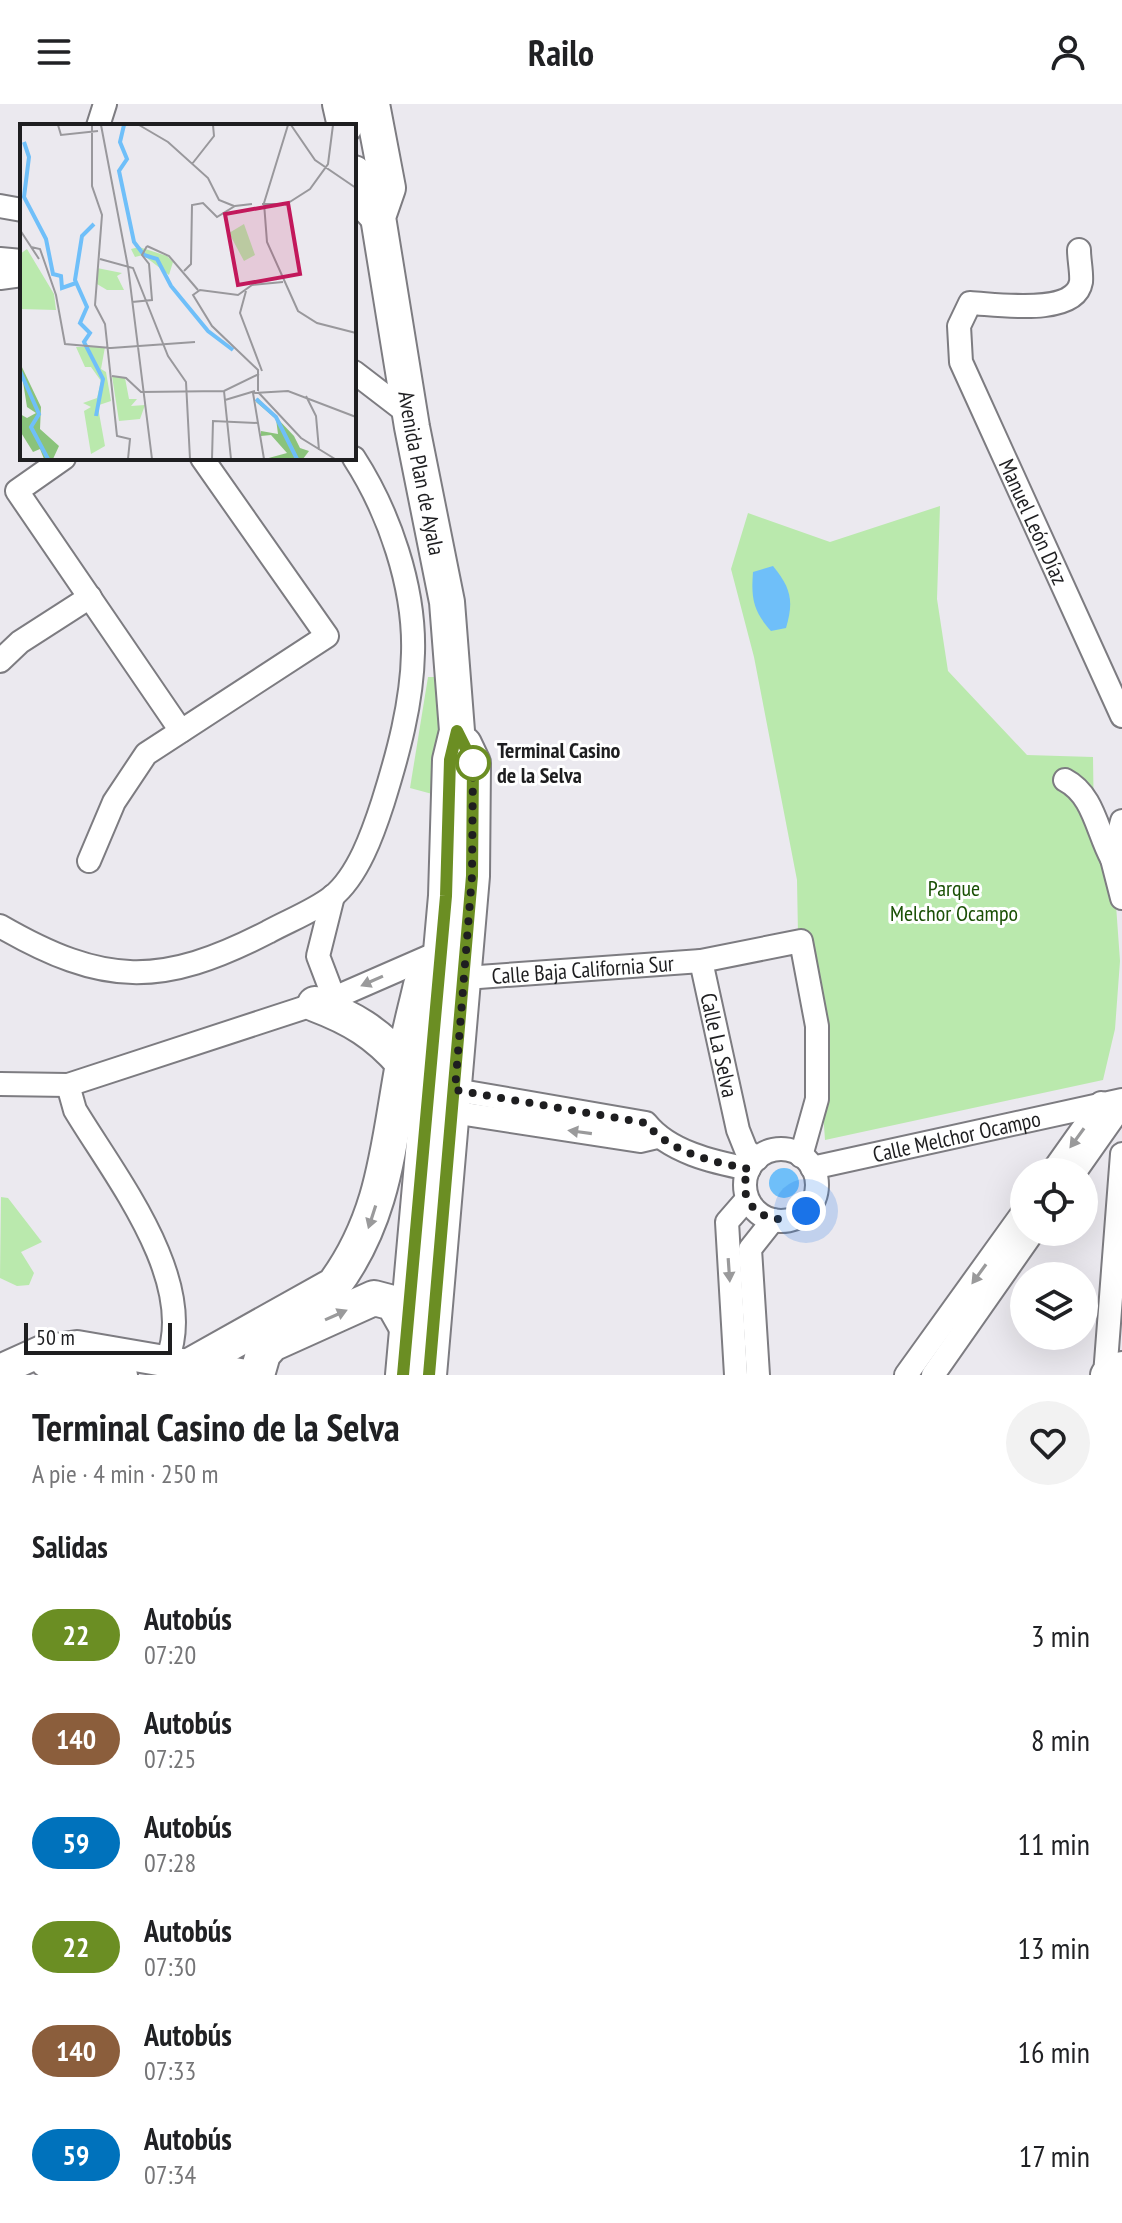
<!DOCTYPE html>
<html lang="es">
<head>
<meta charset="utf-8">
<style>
  body { margin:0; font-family:"PT Sans Narrow",sans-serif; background:#f2f2f2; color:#202124; height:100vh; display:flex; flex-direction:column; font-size:30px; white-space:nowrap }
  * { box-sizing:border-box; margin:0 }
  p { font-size:26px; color:#757577 }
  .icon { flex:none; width:44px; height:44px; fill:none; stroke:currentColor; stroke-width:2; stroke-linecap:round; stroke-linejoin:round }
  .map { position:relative; height:1271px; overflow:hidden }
  .sheet { display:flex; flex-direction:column; background:#fff; flex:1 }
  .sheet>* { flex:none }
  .badge { padding:0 16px; border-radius:26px; font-size:28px; line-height:52px }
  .controls { position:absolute; left:1010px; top:1054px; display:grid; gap:16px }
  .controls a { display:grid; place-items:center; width:88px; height:88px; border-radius:50%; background:#fff; box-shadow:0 8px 32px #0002; font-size:40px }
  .scale { position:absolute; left:24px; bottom:20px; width:148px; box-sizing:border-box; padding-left:8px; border:4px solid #1e1e20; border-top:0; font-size:22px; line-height:28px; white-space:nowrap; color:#1e1e20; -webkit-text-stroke:6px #fff; paint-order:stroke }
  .you { position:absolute; width:40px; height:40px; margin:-20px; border:6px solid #fff; border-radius:50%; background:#1a73e8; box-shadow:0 0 0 12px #1a73e833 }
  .map>.badge { position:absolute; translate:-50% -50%; box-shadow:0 0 0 4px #fff }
  h2 { padding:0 32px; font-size:30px; line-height:72px }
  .round { display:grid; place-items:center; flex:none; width:84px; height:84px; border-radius:42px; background:#f2f2f2 }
  .head { display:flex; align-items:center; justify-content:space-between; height:136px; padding:0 32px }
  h1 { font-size:38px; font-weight:700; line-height:60px }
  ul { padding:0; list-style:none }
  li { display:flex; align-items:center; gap:24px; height:104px; padding:0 32px }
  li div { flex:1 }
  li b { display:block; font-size:30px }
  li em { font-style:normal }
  li .badge { min-width:88px; font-weight:700; text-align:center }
  header { display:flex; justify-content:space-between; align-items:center; height:104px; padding:0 32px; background:#fff; font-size:36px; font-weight:700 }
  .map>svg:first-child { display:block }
</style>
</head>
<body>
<header><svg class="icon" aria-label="menu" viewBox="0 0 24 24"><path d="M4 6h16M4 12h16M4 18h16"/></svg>Railo<svg class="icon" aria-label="person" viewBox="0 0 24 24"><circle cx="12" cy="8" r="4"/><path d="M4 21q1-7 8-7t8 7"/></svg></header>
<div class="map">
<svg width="1122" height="1271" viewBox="0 0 1122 1271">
  <rect width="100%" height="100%" fill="#ebe9ef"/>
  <g fill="#bae9ad">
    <path d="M 940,402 L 937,495 L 948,567 L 1027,651 L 1093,653 L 1094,723 L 1115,787 L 1120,857 L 1115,925 L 1103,976 L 825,1036 L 821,979 L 798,831 L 797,776 L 754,553 L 731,465 L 748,409 L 830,438 Z"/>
    <path d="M 428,573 L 442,573 L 447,694 L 410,684 Z"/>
    <path d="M 1,1093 L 8,1094 L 42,1138 L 21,1148 L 34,1169 L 29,1181 L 17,1182 L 0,1174 Z"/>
  </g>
  <g fill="#6fbff9">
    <path d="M 773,462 C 791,484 794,497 786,524 L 771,527 C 753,507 751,494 753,468 Z"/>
    <circle cx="784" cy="1079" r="15"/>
  </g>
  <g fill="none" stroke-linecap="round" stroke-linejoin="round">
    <g stroke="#7d7c81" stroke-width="26">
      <g id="street">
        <path d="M 98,22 L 105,0"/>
        <path d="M 0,102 L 22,106"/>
        <path id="s1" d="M 1079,146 C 1079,156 1082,169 1081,178 C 1075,213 996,200 970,199 L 959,222 L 961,258 L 1122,612"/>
        <path d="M 0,155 L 22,157"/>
        <path d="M 0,174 L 22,171"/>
        <path d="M 354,268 L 410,311"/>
        <path d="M 64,354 L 17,387 L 181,627"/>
        <path d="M 0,557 L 20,538 L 90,493"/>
        <path d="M 1065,676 C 1094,691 1097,728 1112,755"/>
        <path d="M 1122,717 L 1112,755 L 1122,794"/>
        <path d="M 89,757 L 114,698 L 146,650 L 327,532 L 202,354"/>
        <path d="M 333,792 L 318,852 L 334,894"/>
        <path d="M 0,822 C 104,882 161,883 268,828 C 288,817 314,807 332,793 C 358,772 373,729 383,698 C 398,650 412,599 413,549 C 415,483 389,408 354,354"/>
        <path id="s2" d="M 701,857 L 738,1026 L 746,1046 L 757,1055"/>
        <path id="s3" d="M 465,874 L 701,857 L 801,837 L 817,922 L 817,995 L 801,1052"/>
        <path d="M 0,980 L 68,981 L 334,894 L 428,853"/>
        <path d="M 68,981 L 75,1006 C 114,1071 199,1177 167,1256"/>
        <path d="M 455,986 L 646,1019 C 669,1048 713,1058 749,1065"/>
        <path d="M 452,1008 L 640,1037 L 657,1033"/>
        <circle cx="781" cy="1081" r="36"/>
        <path id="s4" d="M 812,1064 L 1122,996"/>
        <path d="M 1052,1068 L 1101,999"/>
        <path d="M 1075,1068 L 1122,1001"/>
        <path d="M 736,1271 L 727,1118 L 747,1095"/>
        <path d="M 758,1271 L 750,1145 L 773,1116"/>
        <path d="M 906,1271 L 1024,1107"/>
        <path d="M 933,1271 L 1033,1128"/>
        <path d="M 1105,1271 L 1122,1050"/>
      </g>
    </g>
    <g stroke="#7d7c81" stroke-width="34">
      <g id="secondary">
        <path d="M 46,1258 L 122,1271"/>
        <path d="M 0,1266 L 42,1247 L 77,1242 L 246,1271"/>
        <path d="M 1106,1271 L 1122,1263"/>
      </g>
    </g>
    <g stroke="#7d7c81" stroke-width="38">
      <g id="primary">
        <path d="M 340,0 L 345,22"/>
        <path id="s5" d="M 372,0 L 388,84 L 378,113 L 412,323 L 447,498 L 457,627 L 450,656 L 446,792 L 403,1271"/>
        <path d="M 354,69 L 358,91 L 378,113"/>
        <path d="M 315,900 C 352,914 377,929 403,959"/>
        <path d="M 191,1261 L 334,1181 C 385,1112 388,1041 403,960 C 408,933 415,907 421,881"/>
        <path d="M 257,1271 L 263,1250 L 272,1240 L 374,1194 L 393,1199 L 406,1222"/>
        <path d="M 429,1271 L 472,772 L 473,659 L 464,640"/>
      </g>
    </g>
    <use href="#street" stroke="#fff" stroke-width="22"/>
    <use href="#secondary" stroke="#fff" stroke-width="30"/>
    <use href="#primary" stroke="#fff" stroke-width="34"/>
  </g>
  <defs><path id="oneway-solid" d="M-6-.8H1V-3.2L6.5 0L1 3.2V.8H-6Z" transform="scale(2)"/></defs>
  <g fill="#9a9a9b">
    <use href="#oneway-solid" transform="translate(372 877) rotate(156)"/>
    <use href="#oneway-solid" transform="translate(580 1028) rotate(-172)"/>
    <use href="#oneway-solid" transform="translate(1077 1034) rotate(126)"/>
    <use href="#oneway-solid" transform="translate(372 1113) rotate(108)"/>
    <use href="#oneway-solid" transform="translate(729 1166) rotate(86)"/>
    <use href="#oneway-solid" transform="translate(979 1170) rotate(126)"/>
    <use href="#oneway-solid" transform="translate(336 1211) rotate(-24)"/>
  </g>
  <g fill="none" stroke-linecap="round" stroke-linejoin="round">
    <g stroke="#fff" stroke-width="18">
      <path id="line" d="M 403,1271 L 446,792 L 450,656 L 457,627 L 473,659 L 472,772 L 429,1271"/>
    </g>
    <use href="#line" stroke="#6b8e23" stroke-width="12"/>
    <path stroke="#1e1e20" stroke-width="8" stroke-dasharray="0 14.4" d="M 473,659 L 472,772 L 455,986 L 646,1019 C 669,1048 713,1058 749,1065 C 731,1103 775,1129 806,1107"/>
  </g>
  <circle fill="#fff" stroke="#6b8e23" stroke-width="4" cx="473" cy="659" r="16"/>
  <g text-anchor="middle" stroke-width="6" stroke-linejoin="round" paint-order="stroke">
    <g font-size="22" fill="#1e1e20" stroke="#fff">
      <text dy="8" stroke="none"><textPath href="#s5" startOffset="376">Avenida Plan de Ayala</textPath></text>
      <text dy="8" stroke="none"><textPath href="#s1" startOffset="390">Manuel León Díaz</textPath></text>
      <text dy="8" stroke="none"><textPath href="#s3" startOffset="118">Calle Baja California Sur</textPath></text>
      <text dy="8" stroke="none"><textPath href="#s2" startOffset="86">Calle La Selva</textPath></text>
      <text dy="8" stroke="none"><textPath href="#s4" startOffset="148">Calle Melchor Ocampo</textPath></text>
    </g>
    <g font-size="22" font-weight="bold" fill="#1e1e20" stroke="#fff" text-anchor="start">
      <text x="497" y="654">Terminal Casino<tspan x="497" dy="25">de la Selva</tspan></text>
    </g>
    <g font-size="22" fill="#1a5005" stroke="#fff">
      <text x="954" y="792">Parque<tspan x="954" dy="25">Melchor Ocampo</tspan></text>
    </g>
  </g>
  <g transform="translate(20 20)">
    <rect width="336" height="336" fill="#ebe9ef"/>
    <path d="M 224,100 L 235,131 L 224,137 L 209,109 ZM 119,123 L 147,132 L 153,138 L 149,151 L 123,131 L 115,133 L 111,125 ZM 7,125 L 34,170 L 36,186 L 0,185 L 0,130 ZM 77,144 L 102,149 L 97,152 L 104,166 L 87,166 L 77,160 ZM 56,223 L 85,223 L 81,245 L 86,248 L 91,277 L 79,281 L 79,289 L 85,322 L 71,330 L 64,287 L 71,283 L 63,279 L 77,274 L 81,257 L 71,243 L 65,243 ZM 92,252 L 105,254 L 109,275 L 117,275 L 111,282 L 125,281 L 120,295 L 99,297 Z" fill="#bae9ad"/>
    <path d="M 0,239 L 21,283 L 20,305 L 39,322 L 33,335 L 24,335 L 20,325 L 13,328 L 0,307 L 0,290 L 7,294 L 16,289 L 7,283 ZM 238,274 L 274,312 L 280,324 L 289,327 L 283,335 L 245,335 L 267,329 L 251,311 L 241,312 L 241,307 L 258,310 L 256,295 L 236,278 Z" fill="#8ac37b"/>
    <path fill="none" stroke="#6fbff9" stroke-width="4" d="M 104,1 L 100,18 L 107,35 L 99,47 L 114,118 L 124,131 L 137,135 L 151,162 L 188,207 L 213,226M 4,18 L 9,33 L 4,73 L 26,115 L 33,150 L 41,152 L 42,164 L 56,159M 74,100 L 62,112 L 55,156 L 67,183 L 60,199 L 70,209 L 64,218 L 83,255 L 76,292M 0,247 L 19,290 L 11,303 L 28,335M 236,275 L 256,293 L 277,335"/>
    <path fill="none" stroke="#99989c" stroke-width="2" d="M 38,1 L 41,11 L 78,7M 72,1 L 72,62 L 82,91 L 75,181 L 85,200 L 97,312 L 110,315 L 108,335M 81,1 L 108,143 L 132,335M 119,1 L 148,18 L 188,54 L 199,76 L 214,82M 268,1 L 244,79 L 247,118 L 278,187 L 297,199 L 336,209M 271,1 L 295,36 L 336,64M 172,40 L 194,12 L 193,1M 242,80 L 267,80M 265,81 L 290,65 L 308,40 L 313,1M 0,106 L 19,135M 127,122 L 149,132 L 178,166M 11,123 L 20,125 L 36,171 L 45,220 L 91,224 L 175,218M 80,135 L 113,144 L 148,232 L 166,258 L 170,335M 164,147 L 171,140 L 172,81 L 183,79 L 197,93 L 215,82 L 232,80M 226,167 L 220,189 L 242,247M 112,178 L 132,176 L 129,140 L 122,131 L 127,122M 92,252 L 106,254 L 121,268 L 204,267 L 239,250M 204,267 L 211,335M 238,267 L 238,246 L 192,202 L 173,171 L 180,166 L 218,171 L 232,161 L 263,158M 238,268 L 281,314 L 315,335M 286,272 L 296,292 L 299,326M 205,276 L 235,267M 192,335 L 193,297 L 238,299M 244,335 L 233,269 L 268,267 L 336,293"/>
    <path fill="#c2185b" fill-opacity="0.15" stroke="#c2185b" stroke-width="4" d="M 268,79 L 280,150 L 218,161 L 205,90 Z"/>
    <rect width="336" height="336" fill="none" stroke="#1e1e20" stroke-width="4"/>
  </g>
</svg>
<div class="controls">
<a><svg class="icon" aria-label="locate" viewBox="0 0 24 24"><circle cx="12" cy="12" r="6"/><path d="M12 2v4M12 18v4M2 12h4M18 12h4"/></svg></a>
<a><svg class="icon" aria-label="layers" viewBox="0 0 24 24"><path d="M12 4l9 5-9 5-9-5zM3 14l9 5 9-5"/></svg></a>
</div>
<div class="scale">50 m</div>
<div class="you" style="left:806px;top:1107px"></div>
</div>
<section class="sheet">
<div class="head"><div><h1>Terminal Casino de la Selva</h1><p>A pie · 4 min · 250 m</p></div><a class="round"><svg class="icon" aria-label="heart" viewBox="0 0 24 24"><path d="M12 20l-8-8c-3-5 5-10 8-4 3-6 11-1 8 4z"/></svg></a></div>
<h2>Salidas</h2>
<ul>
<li><span class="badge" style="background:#6b8e23;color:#fff">22</span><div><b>Autobús</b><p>07:20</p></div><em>3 min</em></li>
<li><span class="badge" style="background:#8b5e3c;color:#fff">140</span><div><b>Autobús</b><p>07:25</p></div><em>8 min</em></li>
<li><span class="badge" style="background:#0072bc;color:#fff">59</span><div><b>Autobús</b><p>07:28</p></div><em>11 min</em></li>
<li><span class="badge" style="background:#6b8e23;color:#fff">22</span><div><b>Autobús</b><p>07:30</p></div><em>13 min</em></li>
<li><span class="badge" style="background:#8b5e3c;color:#fff">140</span><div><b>Autobús</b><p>07:33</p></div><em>16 min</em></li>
<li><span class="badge" style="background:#0072bc;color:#fff">59</span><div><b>Autobús</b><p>07:34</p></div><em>17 min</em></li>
</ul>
</section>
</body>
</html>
